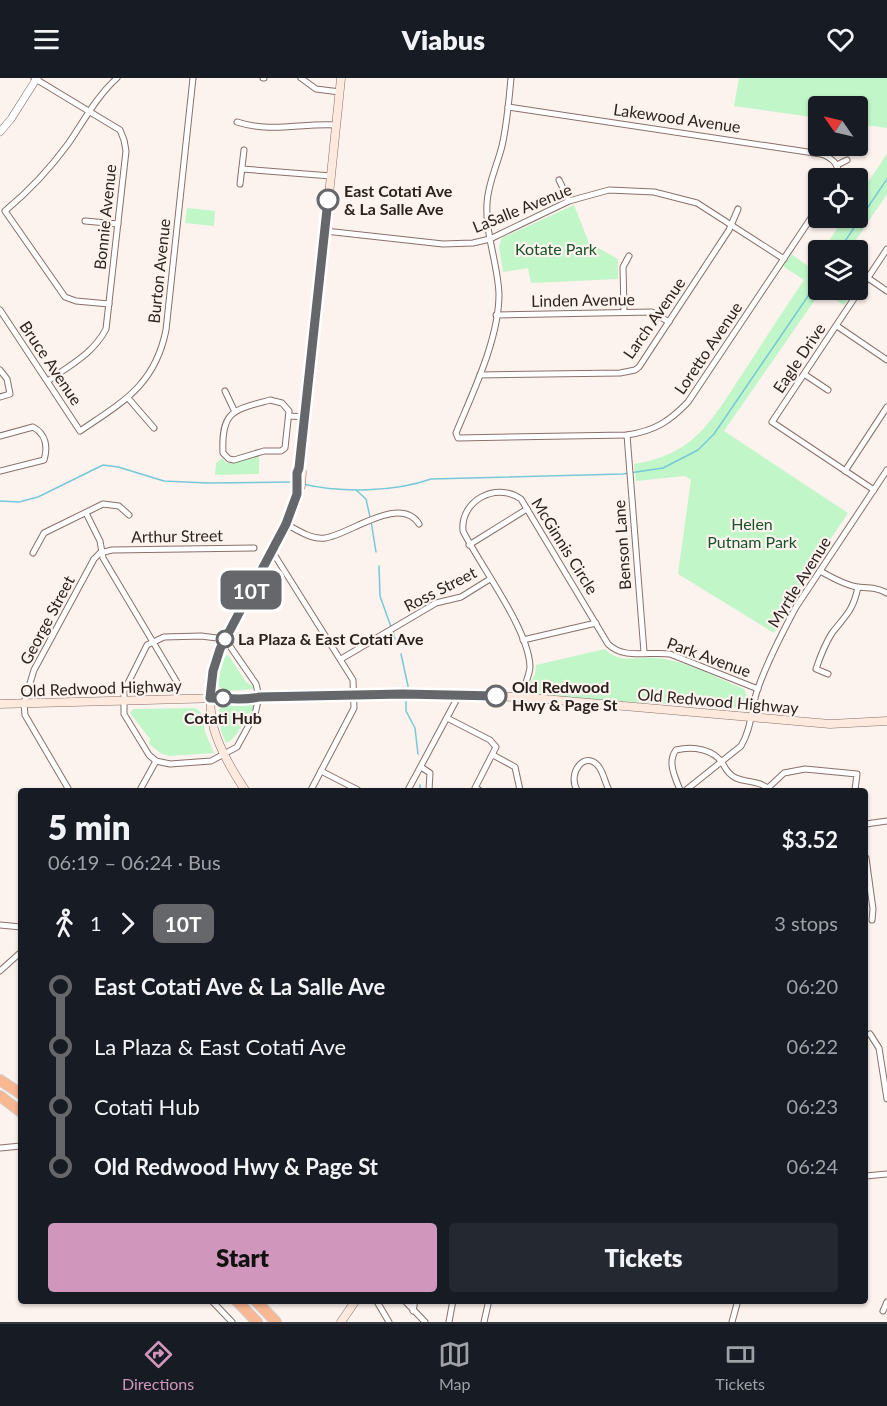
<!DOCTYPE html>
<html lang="en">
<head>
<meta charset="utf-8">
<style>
  body { margin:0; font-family:Lato,sans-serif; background:#242831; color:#f1f3f6; height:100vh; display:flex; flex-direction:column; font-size:22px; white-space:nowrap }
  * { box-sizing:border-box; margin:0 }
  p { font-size:20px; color:#9ea1a6 }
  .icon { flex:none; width:33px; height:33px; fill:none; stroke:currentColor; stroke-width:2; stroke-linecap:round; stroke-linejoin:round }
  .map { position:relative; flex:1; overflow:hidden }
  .details { position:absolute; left:18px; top:710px; width:850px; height:516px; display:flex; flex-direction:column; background:#171b24; border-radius:6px; box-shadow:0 2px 4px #0004 }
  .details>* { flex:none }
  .badge { padding:0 12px; border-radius:9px; font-size:21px; line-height:39px }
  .needle { width:39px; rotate:304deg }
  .controls { position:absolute; left:808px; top:18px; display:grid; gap:12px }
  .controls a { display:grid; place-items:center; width:60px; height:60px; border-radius:6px; background:#171b24; box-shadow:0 2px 4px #0004; font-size:30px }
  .map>.badge { position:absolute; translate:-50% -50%; box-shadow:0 0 0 3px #fff }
  .legs { display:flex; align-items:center; gap:9px; height:66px; padding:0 30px; font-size:20px }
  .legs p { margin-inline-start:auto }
  .overview { display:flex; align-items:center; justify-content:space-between; height:102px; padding:0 30px }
  h1 { font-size:33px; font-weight:800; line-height:45px }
  .cta { display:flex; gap:12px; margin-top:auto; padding:12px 30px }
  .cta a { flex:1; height:69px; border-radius:6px; background:#d096bb; color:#111; font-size:24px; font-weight:800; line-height:69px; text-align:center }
  .cta a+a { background:#242831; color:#f1f3f6 }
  ul { padding:0 30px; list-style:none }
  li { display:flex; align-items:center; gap:21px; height:60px; font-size:22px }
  li i { display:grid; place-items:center; width:9px; height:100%; margin:0 8px; background:currentColor }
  li i::after { content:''; width:15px; height:15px; margin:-8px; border:4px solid; border-radius:50%; background:#171b24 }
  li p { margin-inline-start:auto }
  li:first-child i { background:linear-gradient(#0000 50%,currentColor 0) }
  li:last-child i { background:linear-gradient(currentColor 50%,#0000 0) }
  header { display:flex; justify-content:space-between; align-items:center; height:78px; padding:0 30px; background:#171b24; font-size:27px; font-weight:800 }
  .tab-bar { display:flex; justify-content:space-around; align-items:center; height:84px; border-top:2px solid #363941; background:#171b24; font-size:16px; color:#9ea1a6 }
  .tab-bar a { display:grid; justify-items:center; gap:3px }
  .tab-bar .active { color:#d096bb }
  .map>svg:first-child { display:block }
</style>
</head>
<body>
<header><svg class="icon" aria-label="menu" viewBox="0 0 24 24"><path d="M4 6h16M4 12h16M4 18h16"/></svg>Viabus<svg class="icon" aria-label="heart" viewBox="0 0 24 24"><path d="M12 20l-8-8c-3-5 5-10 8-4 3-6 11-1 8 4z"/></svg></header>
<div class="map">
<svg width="887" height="1244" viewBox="0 0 887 1244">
  <rect width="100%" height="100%" fill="#fcf2ee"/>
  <g fill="#c1f6c9">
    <path d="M 739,0 L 887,0 L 887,50 L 858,46 L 858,28 L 819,28 L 819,40 L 734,28 Z"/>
    <path d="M 887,76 L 887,116 L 849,172 L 823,172 L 844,140 L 858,140 L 858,119 Z"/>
    <path d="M 574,127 L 589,165 L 618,181 L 618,201 L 531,205 L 528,190 L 503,194 L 499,168 L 502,160 Z"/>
    <path d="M 187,130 L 215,133 L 214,148 L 185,145 Z"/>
    <path d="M 791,176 L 811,190 L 819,178 L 819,212 L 831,212 L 847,222 L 844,227 L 821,213 L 724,353 L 848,435 L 811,490 L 774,555 L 678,496 L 691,402 L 685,398 L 636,403 L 634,386 C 652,383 669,378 685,367 C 710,350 726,320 743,295 C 763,264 783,233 804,202 L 783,188 Z"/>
    <path d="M 259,377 L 259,396 L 215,397 L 216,385 L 222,380 L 226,385 L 233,385 Z"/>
    <path d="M 605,571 C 622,588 636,577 657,580 C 687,583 717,600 744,611 C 749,621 746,624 738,630 L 596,622 L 530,616 L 531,614 L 528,609 L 535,596 L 536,587 Z"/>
    <path d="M 227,577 L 229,578 L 246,604 L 254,609 L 253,611 L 225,613 L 217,607 C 219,597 219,583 227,577 Z"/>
    <path d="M 249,624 L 254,624 L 256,626 L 255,630 C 242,639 240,660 226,665 L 221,653 L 219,632 L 223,627 L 243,627 Z"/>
    <path d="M 196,630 L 202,636 L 205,654 L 214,675 L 169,678 L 162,676 L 149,666 L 150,661 L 130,635 L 133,631 Z"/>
  </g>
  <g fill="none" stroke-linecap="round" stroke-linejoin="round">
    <g stroke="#77c9d7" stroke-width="1.5">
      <path d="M 839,172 L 887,101"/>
      <path d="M 303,406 C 341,415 395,414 431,401 L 623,396 L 663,390 L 698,372 L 714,356 L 819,202"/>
      <path d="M 356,412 L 366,421 L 370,439"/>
      <path d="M 0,423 L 19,424 L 38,419 L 103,387 L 118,389 L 164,403 L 207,405 L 293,404"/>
      <path d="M 371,443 L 376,474"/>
      <path d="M 379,488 L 380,518 L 391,549"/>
      <path d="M 393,553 L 395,561"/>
      <path d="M 401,576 L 408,608 L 407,614"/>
      <path d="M 406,618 L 406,633 L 415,650 L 418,676"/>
      <path d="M 420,712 L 420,707"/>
    </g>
    <g stroke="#887169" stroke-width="7">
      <g id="minor">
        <path d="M 34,0 L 120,52 L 124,62 L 126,73 L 106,251 C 93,276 70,287 48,303"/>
        <path d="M 263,0 L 264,0"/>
        <path d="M 301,0 L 316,11 L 340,14"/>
        <path d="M 511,0 C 509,23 507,46 502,68 C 497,88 488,105 487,125 C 485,156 498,186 499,216 C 499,261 473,314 456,355 L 458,360 L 627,357 C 654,353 669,344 688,324 L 819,128"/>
        <path d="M 508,29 L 821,76 C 833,80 841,88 837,100"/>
        <path d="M 237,44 C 271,55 301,45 336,47"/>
        <path d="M 837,87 L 847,82"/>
        <path d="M 242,91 L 331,98"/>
        <path d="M 559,102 L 569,123"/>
        <path d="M 240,106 L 244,72"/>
        <path d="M 85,143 L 118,146"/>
        <path d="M 325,153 L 443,166 L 473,165 L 490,161 L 569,123 L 609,112 L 654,114 L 697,125 L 784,181"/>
        <path d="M 868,200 L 887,213"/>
        <path d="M 109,226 L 76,223 L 65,219 L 5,133 C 29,113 49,92 68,66 C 84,43 96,19 117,0"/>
        <path d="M 0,232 L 80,353 C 123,324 155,307 166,252 L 193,0"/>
        <path d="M 624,233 L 623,189 L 629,178"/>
        <path d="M 496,237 L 652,234 L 669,244"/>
        <path d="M 837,248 L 887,282"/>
        <path d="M 0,292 L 7,301 L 10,316 L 0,319"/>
        <path d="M 804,296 L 828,312"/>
        <path d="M 480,297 L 620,295 L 635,292 L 639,289 L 729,152 L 738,131"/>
        <path d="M 225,313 L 234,332"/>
        <path d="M 128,320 L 154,350"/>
        <path d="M 270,322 L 282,325 L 289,333 L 285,370 L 281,373 L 264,373 L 234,382 L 229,381 L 223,375 C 221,332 234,332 270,322 Z"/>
        <path d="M 289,338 L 306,339"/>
        <path d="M 627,357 L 644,574"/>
        <path d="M 0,358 L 33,349 C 46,356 48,369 44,382 L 0,393"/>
        <path d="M 845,393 L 887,329"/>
        <path d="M 874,412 L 772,344 L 887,171"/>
        <path d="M 86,435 L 100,463 L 103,480 L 178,606"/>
        <path d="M 286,446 C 297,452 312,462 325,460 C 349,457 400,416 419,446"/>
        <path d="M 469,467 L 527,431"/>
        <path d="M 272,473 L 353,602 L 354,630 L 311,712"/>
        <path d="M 33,475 L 44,455 L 48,453 L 103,426 L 119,428 L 129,437"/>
        <path d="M 820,493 C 831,499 844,507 857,509 C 869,510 875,509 887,515"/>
        <path d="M 201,558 L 225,561 L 256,606 L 259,619 L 255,636 L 237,669 L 211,683 L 170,686 L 156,683 L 149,677 L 124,636 L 124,613 L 147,567 L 164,559 Z"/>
        <path d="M 523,562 L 596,545"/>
        <path d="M 341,581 L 436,525 L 461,519 L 490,501"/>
        <path d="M 828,596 L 816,591 C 820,579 825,566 832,555 C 846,537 853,533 858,509"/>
        <path d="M 521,619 C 523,609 530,598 530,588 C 528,550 481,489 463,453 C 460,423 496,403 521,421 L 608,566 C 624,582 649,573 670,576 L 758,611"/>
        <path d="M 447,640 L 490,662 L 496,669 L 475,710 L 479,712"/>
        <path d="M 493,677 L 515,689 L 520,712"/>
        <path d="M 421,689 L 430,695 L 429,712"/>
        <path d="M 321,693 L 358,712"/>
        <path d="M 768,710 L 784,695 L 805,691 L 857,696 L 855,712"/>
        <path d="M 69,712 L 25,637 L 24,625 L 34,592 L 94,481 L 100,475 L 112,472 L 254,470"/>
        <path d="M 140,712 L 156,683"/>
        <path d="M 408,712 L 459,617"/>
        <path d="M 577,712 C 567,695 585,671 599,689 C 604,696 605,705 609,712"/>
        <path d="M 680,712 C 675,699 667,684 676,672 C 693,668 714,671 723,686 C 726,692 729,697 736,700 C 748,705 759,702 770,712"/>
        <path d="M 686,712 L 741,668 C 752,650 751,629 758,610 C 768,582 782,555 796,529 L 887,392"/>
        <path d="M 866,746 L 887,743"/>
        <path d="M 866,780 L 873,831 L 872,842"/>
        <path d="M 0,847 L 21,849"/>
        <path d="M 0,893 L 21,874"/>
        <path d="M 870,956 L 879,970 L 887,1021"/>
        <path d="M 0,1070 L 21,1068"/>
        <path d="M 866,1098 L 887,1096"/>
        <path d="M 211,1222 L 232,1244"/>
        <path d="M 376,1222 L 389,1244"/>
        <path d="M 404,1222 L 425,1244"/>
        <path d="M 413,1233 L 415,1222"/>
        <path d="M 883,1233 L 887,1224"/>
        <path d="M 449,1244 L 453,1222"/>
        <path d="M 484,1244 L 489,1222"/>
        <path d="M 732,1244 L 738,1222"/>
      </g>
    </g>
    <g stroke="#887169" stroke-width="8">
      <path id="tertiary" d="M 0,54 L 11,41 L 37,0"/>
    </g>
    <g stroke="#887169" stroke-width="9">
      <g id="secondary">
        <path d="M 297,412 C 295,405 295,397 299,390 L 305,350 L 341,0"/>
        <path d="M 0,626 L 220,620 L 244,622 L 259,619 L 412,616 L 521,619 L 830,646 L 887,643"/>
        <path d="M 245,712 C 233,694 220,672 214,651 C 198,591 238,534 266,484 C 279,461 293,438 297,412 L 301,408 L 302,394 L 299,390"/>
        <path d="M 341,1244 L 356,1222"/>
      </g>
    </g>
    <g stroke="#d0cece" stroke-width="12">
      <g id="motorway">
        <path d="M 0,1002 L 21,1016"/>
        <path d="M 0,1018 L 21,1034"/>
        <path d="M 236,1222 L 257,1244"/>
        <path d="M 255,1222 L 276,1244"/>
      </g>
    </g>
    <use href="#minor" stroke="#fff" stroke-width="5"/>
    <use href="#tertiary" stroke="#fff" stroke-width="7"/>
    <use href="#secondary" stroke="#fde9de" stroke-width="8"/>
    <use href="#motorway" stroke="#f9b792" stroke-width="10"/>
  </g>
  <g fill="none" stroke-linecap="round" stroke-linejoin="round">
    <g stroke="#fff" stroke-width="14">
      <path id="line-1" d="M 328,122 L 299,390 L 297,395 L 297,416 L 286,446 L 220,571 L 213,593 L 210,620 C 227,620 244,623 259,619 L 403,616 L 496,618"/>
    </g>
    <use href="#line-1" stroke="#65676a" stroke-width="9"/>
  </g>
  <g fill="#fff" stroke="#65676a" stroke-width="3">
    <circle cx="328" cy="122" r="10"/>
    <circle cx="225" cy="561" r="8"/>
    <circle cx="496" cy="618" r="10"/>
    <circle cx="223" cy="620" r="8"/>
  </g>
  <g text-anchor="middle" stroke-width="4.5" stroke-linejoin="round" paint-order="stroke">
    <g font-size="16" fill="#2b221e" stroke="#fcf2ee">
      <text transform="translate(677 40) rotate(8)" y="6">Lakewood Avenue</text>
      <text transform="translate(522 130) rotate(-22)" y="6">LaSalle Avenue</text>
      <text transform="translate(105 139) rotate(-84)" y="6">Bonnie Avenue</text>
      <text transform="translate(159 193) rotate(-84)" y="6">Burton Avenue</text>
      <text transform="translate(583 222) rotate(-1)" y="6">Linden Avenue</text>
      <text transform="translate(654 240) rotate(-55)" y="6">Larch Avenue</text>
      <text transform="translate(708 270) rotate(-56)" y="6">Loretto Avenue</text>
      <text transform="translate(799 280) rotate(-56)" y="6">Eagle Drive</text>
      <text transform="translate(51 285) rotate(56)" y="6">Bruce Avenue</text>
      <text transform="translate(177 458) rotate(-1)" y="6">Arthur Street</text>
      <text transform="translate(622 467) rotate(-94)" y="6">Benson Lane</text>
      <text transform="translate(565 468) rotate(58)" y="6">McGinnis Circle</text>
      <text transform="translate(799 504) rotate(-58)" y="6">Myrtle Avenue</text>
      <text transform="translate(440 511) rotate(-27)" y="6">Ross Street</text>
      <text transform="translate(47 542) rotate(-62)" y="6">George Street</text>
      <text transform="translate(709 579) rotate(20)" y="6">Park Avenue</text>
      <text transform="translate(101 610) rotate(-2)" y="6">Old Redwood Highway</text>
      <text transform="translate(718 623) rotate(5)" y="6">Old Redwood Highway</text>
    </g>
    <g font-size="16" font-weight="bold" fill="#2b221e" stroke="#fcf2ee" text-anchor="start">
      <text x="344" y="119">East Cotati Ave<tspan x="344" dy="18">&amp; La Salle Ave</tspan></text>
      <text x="238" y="567">La Plaza &amp; East Cotati Ave</text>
      <text x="512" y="615">Old Redwood<tspan x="512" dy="18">Hwy &amp; Page St</tspan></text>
      <text x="223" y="646" text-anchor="middle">Cotati Hub</text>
    </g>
    <g font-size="16" fill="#1a5229" stroke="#fcf2ee">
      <text x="556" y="177">Kotate Park</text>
      <text x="752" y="452">Helen<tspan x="752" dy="18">Putnam Park</tspan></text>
    </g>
  </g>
</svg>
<div class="controls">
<a><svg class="needle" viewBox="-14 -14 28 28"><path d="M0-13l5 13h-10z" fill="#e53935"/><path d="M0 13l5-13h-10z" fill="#9ea1a6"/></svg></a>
<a><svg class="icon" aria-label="locate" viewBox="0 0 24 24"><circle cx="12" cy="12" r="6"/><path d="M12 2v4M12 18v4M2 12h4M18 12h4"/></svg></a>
<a><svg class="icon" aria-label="layers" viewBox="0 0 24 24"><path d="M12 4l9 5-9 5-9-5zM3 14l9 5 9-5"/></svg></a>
</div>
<b class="badge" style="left:251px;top:512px;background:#65676a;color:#fff">10T</b>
<section class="details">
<div class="overview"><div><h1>5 min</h1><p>06:19 – 06:24 · Bus</p></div><b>$3.52</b></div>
<div class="legs"><svg class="icon" aria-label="walk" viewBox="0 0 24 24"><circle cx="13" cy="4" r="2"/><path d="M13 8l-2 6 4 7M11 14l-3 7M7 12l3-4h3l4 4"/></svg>1<svg class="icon" aria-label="forward" viewBox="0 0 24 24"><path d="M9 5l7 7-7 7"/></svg><b class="badge" style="background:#65676a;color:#fff">10T</b><p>3 stops</p></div>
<ul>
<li><i style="color:#65676a"></i><b>East Cotati Ave &amp; La Salle Ave</b><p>06:20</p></li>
<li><i style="color:#65676a"></i><span>La Plaza &amp; East Cotati Ave</span><p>06:22</p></li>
<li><i style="color:#65676a"></i><span>Cotati Hub</span><p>06:23</p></li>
<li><i style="color:#65676a"></i><b>Old Redwood Hwy &amp; Page St</b><p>06:24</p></li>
</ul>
<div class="cta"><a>Start</a><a>Tickets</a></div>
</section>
</div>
<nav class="tab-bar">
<a class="active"><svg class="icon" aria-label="directions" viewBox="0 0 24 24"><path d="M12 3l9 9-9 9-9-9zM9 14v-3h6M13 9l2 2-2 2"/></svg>Directions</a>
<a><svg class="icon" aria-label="map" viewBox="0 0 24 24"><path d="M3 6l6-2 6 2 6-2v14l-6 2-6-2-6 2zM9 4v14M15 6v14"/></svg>Map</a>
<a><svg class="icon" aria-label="tickets" viewBox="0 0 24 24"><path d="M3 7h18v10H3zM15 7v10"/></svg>Tickets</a>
</nav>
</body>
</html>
